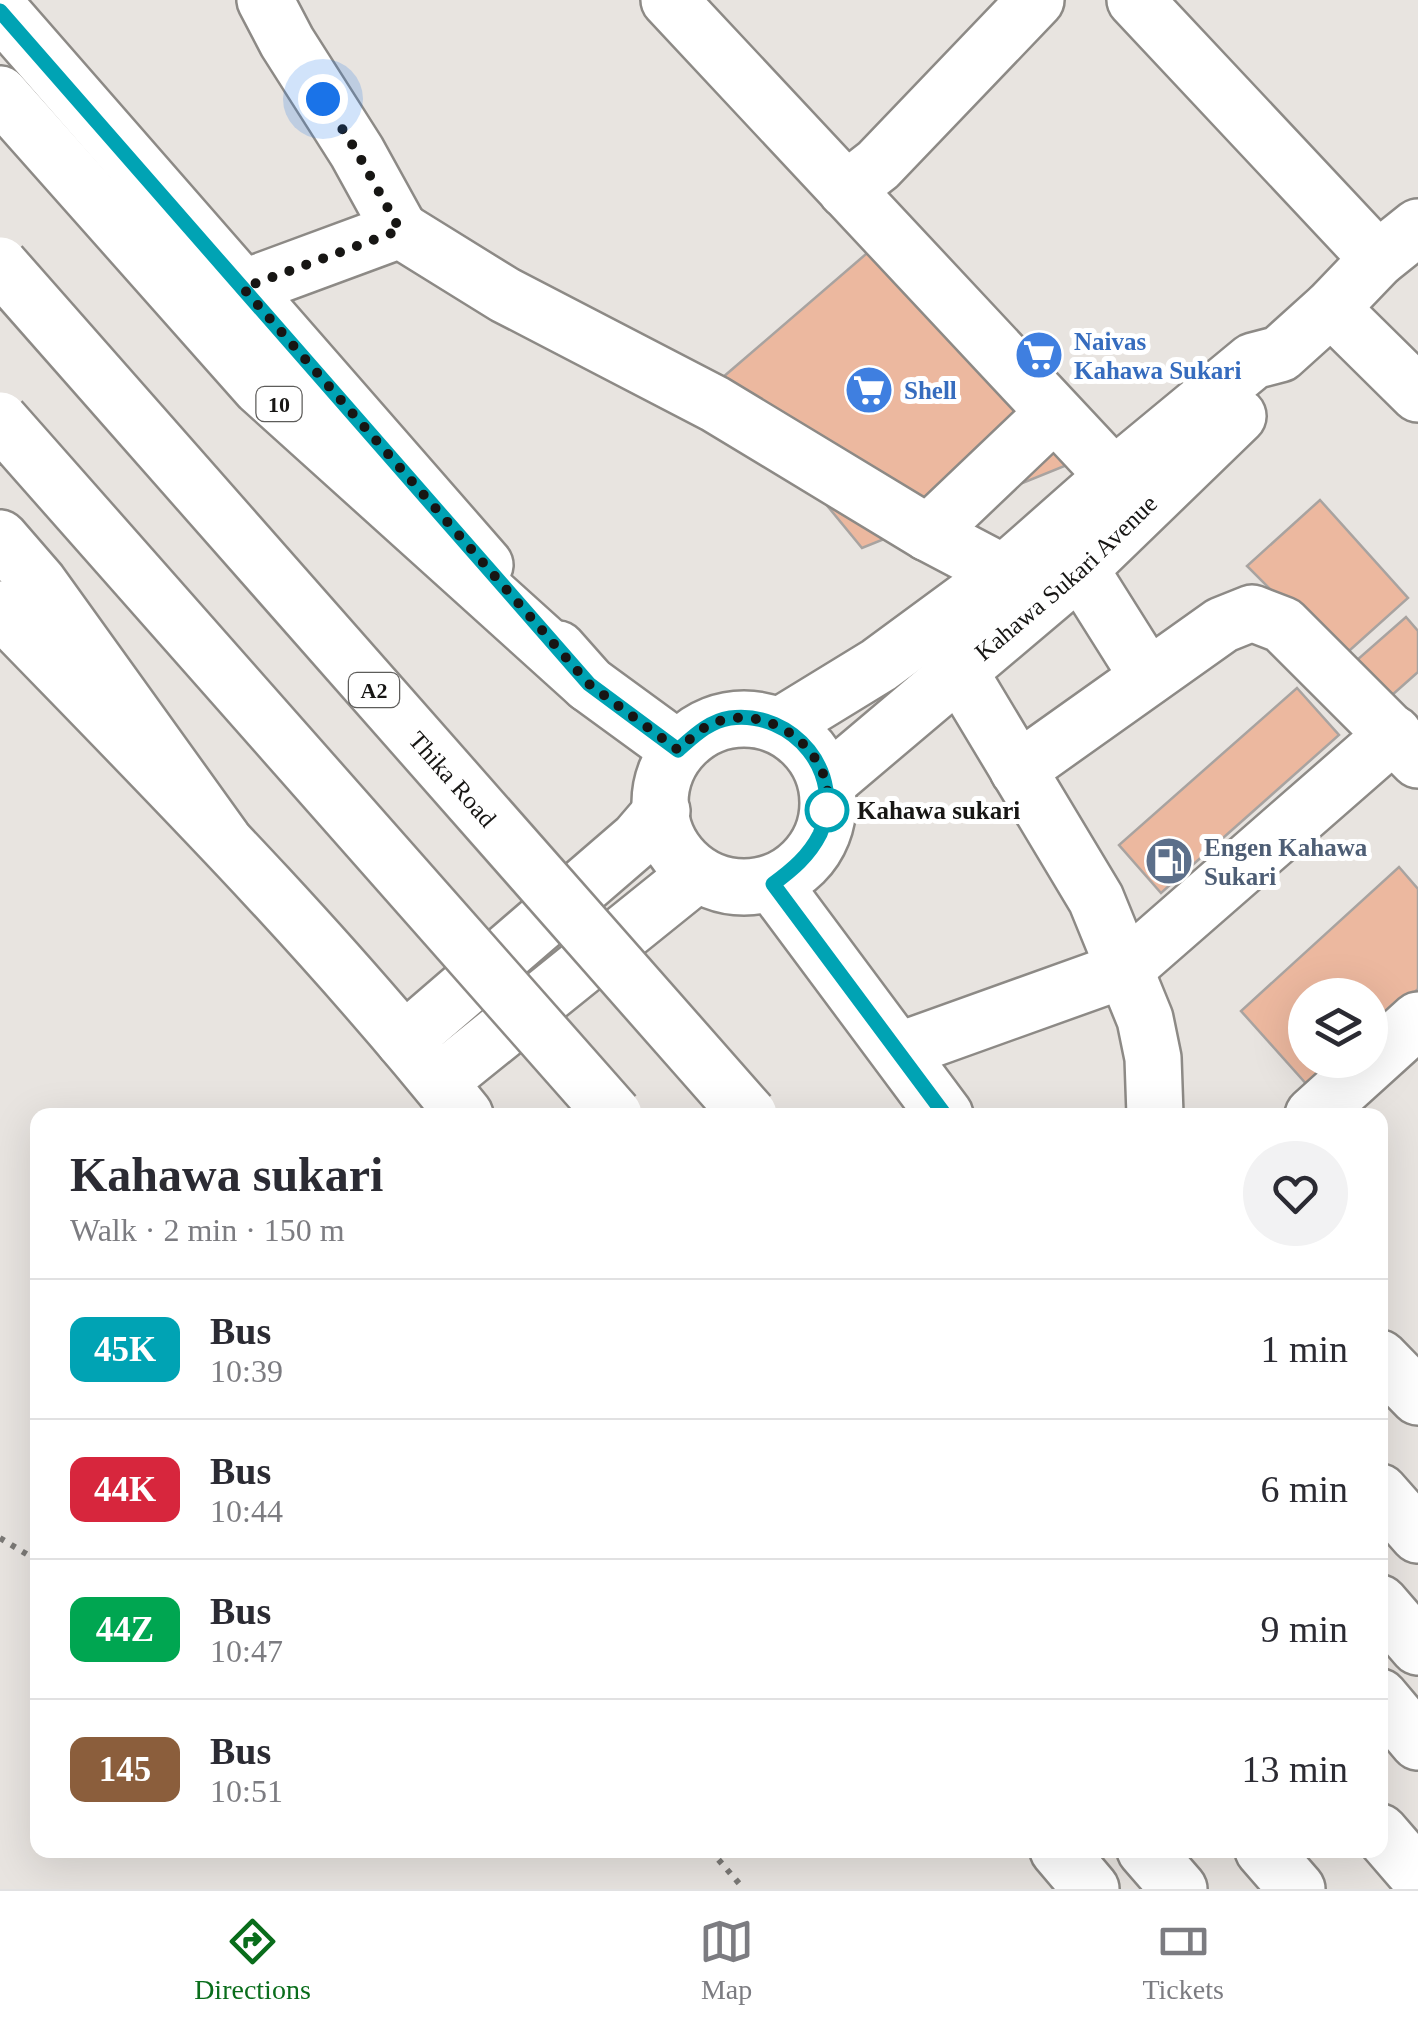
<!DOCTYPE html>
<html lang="en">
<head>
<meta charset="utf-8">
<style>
  body { margin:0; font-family:Georgia,serif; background:#f2f2f3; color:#2b2b33; height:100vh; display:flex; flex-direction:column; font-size:38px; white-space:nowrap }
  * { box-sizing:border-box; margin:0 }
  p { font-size:32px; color:#7c7c81 }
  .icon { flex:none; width:55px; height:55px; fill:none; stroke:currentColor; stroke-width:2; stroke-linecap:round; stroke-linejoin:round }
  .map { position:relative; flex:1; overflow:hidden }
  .details { position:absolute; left:30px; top:1108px; width:1358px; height:750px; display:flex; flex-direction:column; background:#fff; border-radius:20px; box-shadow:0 10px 40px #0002 }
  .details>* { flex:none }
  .badge { padding:0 20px; border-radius:15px; font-size:35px; line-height:65px }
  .buttons { position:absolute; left:1288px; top:978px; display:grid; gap:20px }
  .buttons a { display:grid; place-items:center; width:100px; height:100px; border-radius:50%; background:#fff; box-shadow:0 10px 40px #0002; font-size:50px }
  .you { position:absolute; width:50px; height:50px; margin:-25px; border:8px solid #fff; border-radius:50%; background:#1a73e8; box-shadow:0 0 0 15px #1a73e833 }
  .map>.badge { position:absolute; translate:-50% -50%; box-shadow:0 0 0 5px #fff }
  .round { display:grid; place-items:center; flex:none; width:105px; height:105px; border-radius:52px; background:#f2f2f3 }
  .head { display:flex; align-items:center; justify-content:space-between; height:170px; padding:0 40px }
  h1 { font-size:48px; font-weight:600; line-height:75px }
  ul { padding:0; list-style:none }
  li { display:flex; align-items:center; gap:30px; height:140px; padding:0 40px; border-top:2px solid #e1e1e2 }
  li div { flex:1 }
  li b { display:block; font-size:38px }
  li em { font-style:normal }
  li .badge { min-width:110px; font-weight:700; text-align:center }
  .menu { display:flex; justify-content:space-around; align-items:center; height:140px; border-top:2px solid #e1e1e2; background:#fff; font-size:28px; color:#7c7c81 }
  .menu a { display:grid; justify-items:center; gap:5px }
  .menu .current { color:#096d1b }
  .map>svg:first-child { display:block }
</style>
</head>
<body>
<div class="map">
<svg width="1418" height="1889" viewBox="0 0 1418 1889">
  <rect width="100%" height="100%" fill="#e8e4e0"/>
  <g fill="#ecb89f" stroke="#a8a3a0" stroke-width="2.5">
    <path d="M 873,248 L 1067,465 L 862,548 L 722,378 Z"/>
    <path d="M 1320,500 L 1408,598 L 1340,659 L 1247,566 Z"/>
    <path d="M 1406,617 L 1418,631 L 1418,672 L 1382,704 L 1349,667 Z"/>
    <path d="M 1297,688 L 1339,735 L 1161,893 L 1119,845 Z"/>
    <path d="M 1399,867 L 1418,889 L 1418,989 L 1370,1032 L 1370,995 L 1305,995 L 1305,1060 L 1339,1060 L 1309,1087 L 1241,1011 Z"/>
  </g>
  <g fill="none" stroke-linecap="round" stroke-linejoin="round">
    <g stroke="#8d8a86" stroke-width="60">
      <g id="minor">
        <path d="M 265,0 L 287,42 L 357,152 L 400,230"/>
        <path d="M 669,0 L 1114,476"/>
        <path d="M 1135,0 L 1378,259"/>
        <path d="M 846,190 L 878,165 L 1036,0"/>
        <path d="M 243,288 L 400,230 L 505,295 L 715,404 L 928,533 L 1004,573"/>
        <path d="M 1331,308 L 1418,394"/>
        <path d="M 928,533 L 1054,413"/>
        <path d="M 1080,569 L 1148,677"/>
        <path d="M 959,671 L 1096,899 L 1145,1019 L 1153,1058 L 1155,1115"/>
        <path d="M 781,725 L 879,665 L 1004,573 L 1114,476 L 1253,361 L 1280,354 L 1331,308 L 1378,259 L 1418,227"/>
        <path d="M 1018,770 L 1222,625 L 1252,613 L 1283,625 L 1418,760"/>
        <path id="s1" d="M 827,783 L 1080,569 L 1238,416"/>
        <path d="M 898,1051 L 1124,970 L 1394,734"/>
        <path d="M 1313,1115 L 1418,1020"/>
        <path d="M 1380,1358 L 1418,1397"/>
        <path d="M 1380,1492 L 1418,1535"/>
      </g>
    </g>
    <g stroke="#8d8a86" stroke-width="60">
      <g id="major">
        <path d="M 0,10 L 485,565"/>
        <path d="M 0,609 C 159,773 322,936 465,1115"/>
        <path d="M 558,649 L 589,684 L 678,749"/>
        <circle cx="744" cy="803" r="84"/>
        <path d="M 773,884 L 945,1115"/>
        <path d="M 404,1041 L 638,839 L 662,811"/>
        <path d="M 439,1082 L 697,874"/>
        <path d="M 1380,1603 L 1418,1647"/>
        <path d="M 1058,1850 L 1091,1889"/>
      </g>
    </g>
    <g stroke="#8d8a86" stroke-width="60">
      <g id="highway">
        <path d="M 0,94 L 260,387 L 589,684"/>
        <path d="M 0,538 L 39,583 L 223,839"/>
        <path d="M 1380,1697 L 1418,1742"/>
        <path d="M 1380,1832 L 1418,1876"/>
        <path d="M 1145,1850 L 1179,1889"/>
        <path d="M 1263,1850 L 1297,1889"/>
      </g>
    </g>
    <g stroke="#7b7976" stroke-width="6" stroke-dasharray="5 8" stroke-linecap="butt">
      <path d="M 0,1538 L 38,1561"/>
      <path d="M 710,1850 L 744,1889"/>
    </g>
    <use href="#minor" stroke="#fff" stroke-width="55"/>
    <use href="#major" stroke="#fff" stroke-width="55"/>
    <use href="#highway" stroke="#fff" stroke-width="55"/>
    <g stroke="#8d8a86" stroke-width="60" stroke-linecap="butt">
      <g id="highway-bridge">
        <path id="s2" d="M 0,265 L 749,1115"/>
        <path d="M 0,420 L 614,1115"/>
      </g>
    </g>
    <use href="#highway-bridge" stroke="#fff" stroke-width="55"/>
  </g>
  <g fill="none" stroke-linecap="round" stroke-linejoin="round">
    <g stroke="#fff" stroke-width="22">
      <path id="line" d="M 0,11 L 589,684 L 678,750 C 693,737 709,721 730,718 C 794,710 846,774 820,834 C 809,856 792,870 773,884 L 945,1115"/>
    </g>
    <use href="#line" stroke="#00a3b4" stroke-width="15"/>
    <path stroke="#171614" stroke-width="10" stroke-dasharray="0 18" d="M 323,99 L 357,152 L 400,230 L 243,288 L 589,684 L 678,750 C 688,741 698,731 709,725 C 755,703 810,733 825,779 C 829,788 827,800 827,810"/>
  </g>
  <defs>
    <g id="supermarket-disc" transform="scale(2.5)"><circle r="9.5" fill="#3f7fe0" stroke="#fff"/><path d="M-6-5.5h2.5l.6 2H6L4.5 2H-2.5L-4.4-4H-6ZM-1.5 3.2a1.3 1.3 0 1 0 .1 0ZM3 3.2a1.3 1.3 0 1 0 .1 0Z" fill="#fff"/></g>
    <g id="fuel-disc" transform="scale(2.5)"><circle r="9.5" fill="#5c6f8a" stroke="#fff"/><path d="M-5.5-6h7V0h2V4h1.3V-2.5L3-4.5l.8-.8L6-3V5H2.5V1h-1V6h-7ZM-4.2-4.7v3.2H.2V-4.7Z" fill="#fff"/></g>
  </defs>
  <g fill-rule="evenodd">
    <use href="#supermarket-disc" x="1039" y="355"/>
    <use href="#supermarket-disc" x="869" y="390"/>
    <use href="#fuel-disc" x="1169" y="861"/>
  </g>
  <circle fill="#fff" stroke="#00a3b4" stroke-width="5" cx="827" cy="810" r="20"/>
  <g text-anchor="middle" stroke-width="10" stroke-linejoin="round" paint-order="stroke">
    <g fill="#fff" stroke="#5d5c5a" stroke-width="2.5">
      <rect x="256.5" y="387" width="45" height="34" rx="8"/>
      <rect x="349" y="673" width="50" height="34" rx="8"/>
    </g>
    <g font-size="22" font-weight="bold" fill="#171614">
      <text x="279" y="412">10</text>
      <text x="374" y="698">A2</text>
    </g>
    <g font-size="25" font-weight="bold" fill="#366cbe" stroke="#fff" text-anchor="start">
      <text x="1074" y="350">Naivas<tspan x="1074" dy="29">Kahawa Sukari</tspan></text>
      <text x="904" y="399">Shell</text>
    </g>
    <g font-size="25" fill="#171614" stroke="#fff">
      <text dy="9" stroke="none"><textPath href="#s1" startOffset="315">Kahawa Sukari Avenue</textPath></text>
      <text dy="9" stroke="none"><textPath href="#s2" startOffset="685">Thika Road</textPath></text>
    </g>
    <g font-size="25" font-weight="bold" fill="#171614" stroke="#fff" text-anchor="start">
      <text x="857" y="819">Kahawa sukari</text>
    </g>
    <g font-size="25" font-weight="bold" fill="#4e5e75" stroke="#fff" text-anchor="start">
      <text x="1204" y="856">Engen Kahawa<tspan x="1204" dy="29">Sukari</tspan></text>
    </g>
  </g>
</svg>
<div class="buttons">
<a><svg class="icon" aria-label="layers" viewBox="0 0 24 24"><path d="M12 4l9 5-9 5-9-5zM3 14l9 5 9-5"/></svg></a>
</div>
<div class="you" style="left:323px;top:99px"></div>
<section class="details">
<div class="head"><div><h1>Kahawa sukari</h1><p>Walk · 2 min · 150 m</p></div><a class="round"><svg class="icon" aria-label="heart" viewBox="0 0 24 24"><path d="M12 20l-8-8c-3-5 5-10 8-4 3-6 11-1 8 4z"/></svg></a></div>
<ul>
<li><span class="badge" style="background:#00a3b4;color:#fff">45K</span><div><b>Bus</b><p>10:39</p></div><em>1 min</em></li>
<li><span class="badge" style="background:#d7263d;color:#fff">44K</span><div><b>Bus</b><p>10:44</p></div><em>6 min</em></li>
<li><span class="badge" style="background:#00a651;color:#fff">44Z</span><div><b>Bus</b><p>10:47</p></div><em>9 min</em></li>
<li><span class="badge" style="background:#8b5e3c;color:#fff">145</span><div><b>Bus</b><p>10:51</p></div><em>13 min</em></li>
</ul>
</section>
</div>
<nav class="menu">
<a class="current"><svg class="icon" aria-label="directions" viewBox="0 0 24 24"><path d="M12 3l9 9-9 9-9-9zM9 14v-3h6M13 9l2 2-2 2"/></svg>Directions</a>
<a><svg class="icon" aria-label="map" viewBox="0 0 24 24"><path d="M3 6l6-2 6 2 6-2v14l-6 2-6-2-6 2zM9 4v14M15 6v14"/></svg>Map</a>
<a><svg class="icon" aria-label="tickets" viewBox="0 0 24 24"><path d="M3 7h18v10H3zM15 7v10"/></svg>Tickets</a>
</nav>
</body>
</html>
